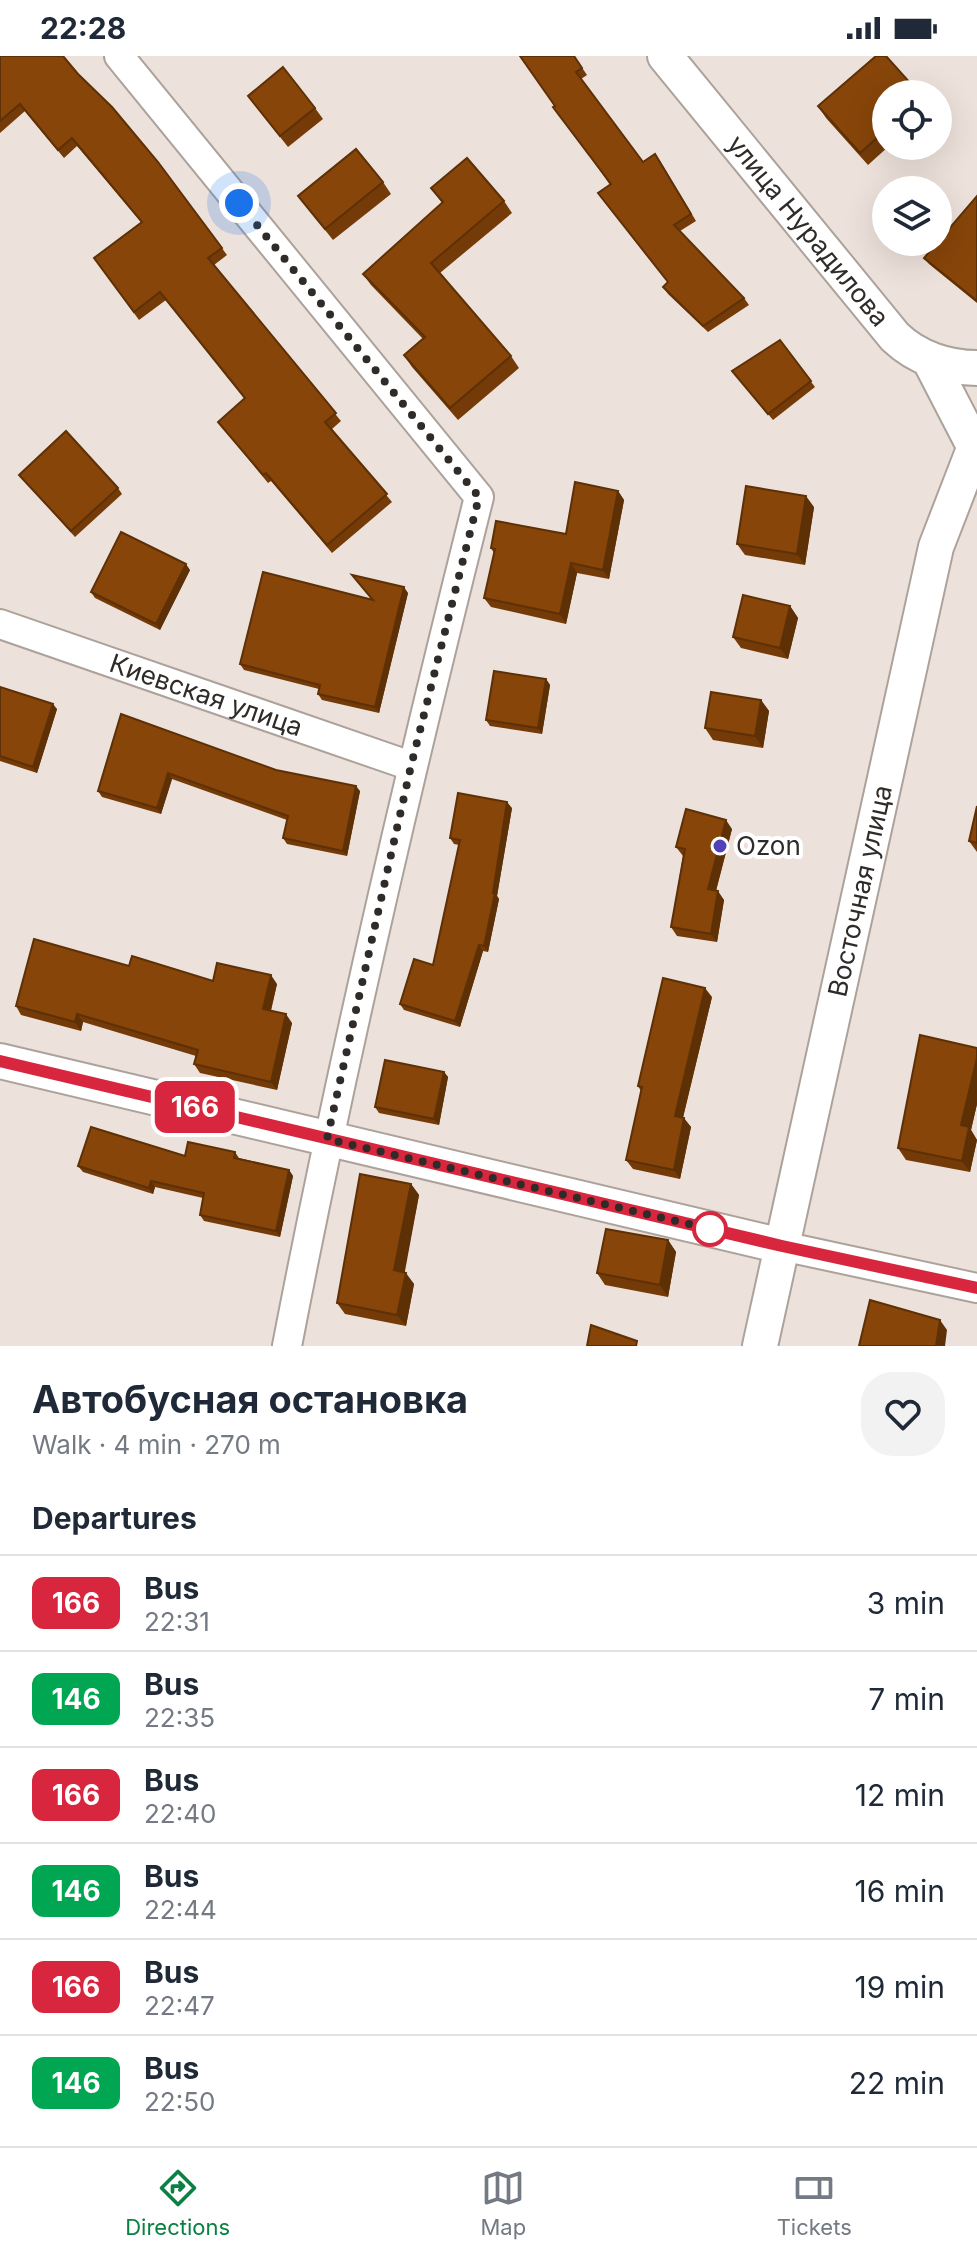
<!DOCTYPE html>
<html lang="en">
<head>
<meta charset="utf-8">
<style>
  body { margin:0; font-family:Inter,sans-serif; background:#f2f2f3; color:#1f2937; height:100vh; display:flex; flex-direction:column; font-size:30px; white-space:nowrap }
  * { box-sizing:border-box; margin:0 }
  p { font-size:26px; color:#747a83 }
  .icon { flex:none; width:44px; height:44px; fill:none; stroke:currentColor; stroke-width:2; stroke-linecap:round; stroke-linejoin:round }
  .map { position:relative; height:1290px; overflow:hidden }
  .drawer { display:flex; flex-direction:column; background:#fff; flex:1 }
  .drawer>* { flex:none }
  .badge { padding:0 16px; border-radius:12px; font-size:28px; line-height:52px }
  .fabs { position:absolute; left:872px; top:24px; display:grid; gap:16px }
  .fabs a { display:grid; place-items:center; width:80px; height:80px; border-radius:50%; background:#fff; box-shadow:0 8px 32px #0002; font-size:40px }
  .you { position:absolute; width:40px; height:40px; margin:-20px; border:6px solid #fff; border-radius:50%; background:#1a73e8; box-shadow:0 0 0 12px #1a73e833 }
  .map>.badge { position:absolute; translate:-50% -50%; box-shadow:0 0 0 4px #fff }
  h2 { padding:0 32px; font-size:30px; line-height:72px }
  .round { display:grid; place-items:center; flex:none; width:84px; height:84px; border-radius:32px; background:#f2f2f3 }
  .headline { display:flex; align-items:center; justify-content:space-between; height:136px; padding:0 32px }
  h1 { font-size:38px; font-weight:700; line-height:60px }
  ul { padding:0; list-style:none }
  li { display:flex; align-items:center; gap:24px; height:96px; padding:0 32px; border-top:2px solid #e0e1e3 }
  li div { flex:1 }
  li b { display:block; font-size:30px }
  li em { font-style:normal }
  li .badge { min-width:88px; font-weight:700; text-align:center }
  .status { display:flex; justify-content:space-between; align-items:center; height:56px; padding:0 40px; background:#fff; direction:ltr }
  .status svg { height:22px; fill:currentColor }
  .tabs { display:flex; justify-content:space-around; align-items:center; height:112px; border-top:2px solid #e0e1e3; background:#fff; font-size:22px; color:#747a83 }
  .tabs a { display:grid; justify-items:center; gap:4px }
  .tabs .on { color:#0b8043 }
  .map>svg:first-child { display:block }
</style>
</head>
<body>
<div class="status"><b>22:28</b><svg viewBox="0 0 49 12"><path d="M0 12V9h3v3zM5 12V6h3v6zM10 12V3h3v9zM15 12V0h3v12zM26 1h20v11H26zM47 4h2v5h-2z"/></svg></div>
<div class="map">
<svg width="977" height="1290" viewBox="0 0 977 1290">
  <rect width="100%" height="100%" fill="#ede2db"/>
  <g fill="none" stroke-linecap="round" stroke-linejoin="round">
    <g stroke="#aca29b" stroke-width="32">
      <g id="minor">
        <path d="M 119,0 L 479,441 C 408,723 342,1004 287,1290"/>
        <path id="s1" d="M 0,568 L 411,710"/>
        <path d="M 782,1190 L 977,1232"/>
      </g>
    </g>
    <g stroke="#aca29b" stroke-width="38">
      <g id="tertiary">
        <path id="s2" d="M 665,0 L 895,281 C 917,302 947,312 977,312"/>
        <path d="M 929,303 L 974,390"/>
        <path d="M 0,1005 L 782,1190"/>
        <path id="s3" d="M 760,1290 L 936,491 L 977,385"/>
      </g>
    </g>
    <use href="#minor" stroke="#fff" stroke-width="28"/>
    <use href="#tertiary" stroke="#fff" stroke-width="34"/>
  </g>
  <g fill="#743b08">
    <path d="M 0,0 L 78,18 L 158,106 L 227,199 L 214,209 L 341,365 L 332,373 L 392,446 L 332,497 L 271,425 L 268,427 L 218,366 L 245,343 L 166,244 L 139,264 L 94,202 L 142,167 L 77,90 L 64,102 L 25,55 L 0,77 Z"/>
    <path d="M 574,0 L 587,19 L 581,23 L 643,106 L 660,105 L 696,165 L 680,175 L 744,242 L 749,249 L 708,276 L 668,238 L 663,231 L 668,226 L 610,129 L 555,50 Z"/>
    <path d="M 886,38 L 886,90 L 889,90 L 868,109 L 826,62 L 818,50 Z"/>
    <path d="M 248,40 L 315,52 L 323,63 L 288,91 Z"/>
    <path d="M 383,126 L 391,138 L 333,184 L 298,140 Z"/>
    <path d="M 431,132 L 504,145 L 512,157 L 440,217 L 511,300 L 519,312 L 458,364 L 412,311 L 404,299 L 423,283 L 371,229 L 363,218 L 442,147 Z"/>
    <path d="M 977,140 L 977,247 L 929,208 L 924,202 Z"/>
    <path d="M 780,284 L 815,331 L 773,364 L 732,315 Z"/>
    <path d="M 19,419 L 118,432 L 122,438 L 75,481 Z"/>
    <path d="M 618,435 L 624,444 L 609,523 L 577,517 L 566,568 L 491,551 L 484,542 L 494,497 L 491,492 L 566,478 Z"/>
    <path d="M 814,451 L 805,509 L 745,499 L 737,488 Z"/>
    <path d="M 190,514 L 160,574 L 95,542 L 91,536 Z"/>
    <path d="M 352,519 L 408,537 L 379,657 L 322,644 L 318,638 L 319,633 L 244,614 L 240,608 L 372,543 Z"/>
    <path d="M 790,550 L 798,562 L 788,603 L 741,592 L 733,581 Z"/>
    <path d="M 546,623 L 550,629 L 542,678 L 490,670 L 486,664 Z"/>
    <path d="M 0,631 L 57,653 L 37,717 L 0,705 Z"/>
    <path d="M 761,644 L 769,655 L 763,692 L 713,684 L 705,672 Z"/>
    <path d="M 121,658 L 276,714 L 360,735 L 347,800 L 287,788 L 283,782 L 287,764 L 172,723 L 161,758 L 102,741 L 98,735 Z"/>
    <path d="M 977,750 L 977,796 L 969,785 Z"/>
    <path d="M 512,752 L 497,840 L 499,843 L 488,896 L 483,895 L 460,971 L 404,954 L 400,948 L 433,909 L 459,789 L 454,788 L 450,782 Z"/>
    <path d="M 732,773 L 716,835 L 724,844 L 717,886 L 677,880 L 671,871 L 683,800 L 676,791 Z"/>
    <path d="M 129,910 L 213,925 L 277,928 L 271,955 L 292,967 L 277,1034 L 200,1017 L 194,1008 L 196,1000 L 83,966 L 81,975 L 21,959 L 16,950 Z"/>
    <path d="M 712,941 L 683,1062 L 691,1071 L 680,1123 L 633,1113 L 626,1104 L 641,1035 L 638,1030 Z"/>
    <path d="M 977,992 L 977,1048 L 971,1074 L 977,1084 L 970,1116 L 906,1104 L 898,1092 Z"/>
    <path d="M 444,1016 L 448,1021 L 439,1069 L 379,1057 L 375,1051 Z"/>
    <path d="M 235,1096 L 239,1102 L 289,1114 L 293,1120 L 280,1181 L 204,1165 L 200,1159 L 203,1142 L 155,1131 L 153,1138 L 83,1116 L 78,1110 Z"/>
    <path d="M 411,1128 L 419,1139 L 404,1216 L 414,1228 L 406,1270 L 345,1258 L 337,1247 Z"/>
    <path d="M 668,1184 L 676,1196 L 668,1241 L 605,1229 L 597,1217 Z"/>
  </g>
  <g fill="#5e3006">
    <path d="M 618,435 L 624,444 L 609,523 L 603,514 Z"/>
    <path d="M 806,440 L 814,451 L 805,509 L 797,498 Z"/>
    <path d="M 571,507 L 577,517 L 566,568 L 560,558 Z"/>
    <path d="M 186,508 L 190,514 L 160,574 L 156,568 Z"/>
    <path d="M 404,531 L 408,537 L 379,657 L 375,651 Z"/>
    <path d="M 790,550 L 798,562 L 788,603 L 780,592 Z"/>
    <path d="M 546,623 L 550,629 L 542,678 L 538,672 Z"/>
    <path d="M 761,644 L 769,655 L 763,692 L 755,680 Z"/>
    <path d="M 53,648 L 57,653 L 37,717 L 33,711 Z"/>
    <path d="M 168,717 L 172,723 L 161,758 L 157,752 Z"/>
    <path d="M 356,730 L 360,735 L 347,800 L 343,795 Z"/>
    <path d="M 507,746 L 512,752 L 497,840 L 499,843 L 488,896 L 484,890 Z"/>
    <path d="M 726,764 L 732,773 L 714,842 L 708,833 Z"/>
    <path d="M 718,835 L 724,844 L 717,886 L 711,878 Z"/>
    <path d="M 479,889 L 483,895 L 460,971 L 455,965 Z"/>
    <path d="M 271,919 L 277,928 L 269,961 L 263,953 Z"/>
    <path d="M 705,932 L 712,941 L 681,1069 L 675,1060 Z"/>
    <path d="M 77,958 L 83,966 L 81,975 L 75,966 Z"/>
    <path d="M 286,958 L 292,967 L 277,1034 L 271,1026 Z"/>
    <path d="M 977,1002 L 977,1048 L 971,1074 L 977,1084 L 970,1116 L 962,1105 L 961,1069 Z"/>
    <path d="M 444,1016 L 448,1021 L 439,1069 L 434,1063 Z"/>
    <path d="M 684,1062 L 691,1071 L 680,1123 L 674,1114 Z"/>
    <path d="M 289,1114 L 293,1120 L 280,1181 L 276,1175 Z"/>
    <path d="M 151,1125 L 155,1131 L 153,1138 L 149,1132 Z"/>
    <path d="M 411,1128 L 419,1139 L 403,1226 L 394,1214 Z"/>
    <path d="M 668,1184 L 676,1196 L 668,1241 L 660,1229 Z"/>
    <path d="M 406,1217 L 414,1228 L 406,1270 L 397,1259 Z"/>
    <path d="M 940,1264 L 947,1274 L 945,1290 L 936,1290 Z"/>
  </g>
  <g fill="#874509" stroke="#5e3006" stroke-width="2">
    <path d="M 0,0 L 63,0 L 78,18 L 112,51 L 158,106 L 222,192 L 208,202 L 336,357 L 325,366 L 387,438 L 327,489 L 266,417 L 263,419 L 218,366 L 245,342 L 160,236 L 134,256 L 94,202 L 142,166 L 72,82 L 58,94 L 20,48 L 0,65 Z"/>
    <path d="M 520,0 L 574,0 L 582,12 L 576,16 L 643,106 L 655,98 L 691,158 L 674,169 L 744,242 L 703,270 L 663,231 L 668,226 L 598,137 L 611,128 L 553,51 L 555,50 Z"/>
    <path d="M 876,0 L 886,0 L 920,38 L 886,38 L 886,74 L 860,97 L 818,50 Z"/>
    <path d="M 283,11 L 315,52 L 280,80 L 248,40 Z"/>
    <path d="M 356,93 L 383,126 L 325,173 L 298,140 Z"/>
    <path d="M 467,102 L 504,145 L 431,207 L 511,300 L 450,352 L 404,299 L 425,281 L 363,218 L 443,146 L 431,132 Z"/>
    <path d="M 977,140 L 977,245 L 924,202 Z"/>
    <path d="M 780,284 L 811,325 L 768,358 L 732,315 Z"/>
    <path d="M 66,375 L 118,432 L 71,475 L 19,419 Z"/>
    <path d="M 575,426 L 618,435 L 603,514 L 571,507 L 560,558 L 484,542 L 495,493 L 491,492 L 496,465 L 566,478 Z"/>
    <path d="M 746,430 L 806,440 L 797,498 L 737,488 Z"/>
    <path d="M 121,476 L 186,508 L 156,568 L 91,536 Z"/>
    <path d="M 263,516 L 373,544 L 352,519 L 404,531 L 375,651 L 318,638 L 320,629 L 240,608 Z"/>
    <path d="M 743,539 L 790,550 L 780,592 L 733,581 Z"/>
    <path d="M 494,615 L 546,623 L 538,672 L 486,664 Z"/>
    <path d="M 0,631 L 53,648 L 33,711 L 0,700 Z"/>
    <path d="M 711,636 L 761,644 L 755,680 L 705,672 Z"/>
    <path d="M 121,658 L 276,714 L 356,730 L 343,795 L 283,782 L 288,760 L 168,717 L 157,752 L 98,735 Z"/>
    <path d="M 458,737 L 507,746 L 493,837 L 495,837 L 484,890 L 479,889 L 455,965 L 400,948 L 414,903 L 433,909 L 460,784 L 450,782 Z"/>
    <path d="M 977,750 L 977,787 L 969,785 Z"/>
    <path d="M 686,753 L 726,764 L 708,833 L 718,835 L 711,878 L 671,871 L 685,793 L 676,791 Z"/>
    <path d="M 34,883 L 129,910 L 132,900 L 213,925 L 217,907 L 271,919 L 263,953 L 286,958 L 271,1026 L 194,1008 L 198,994 L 77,958 L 75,966 L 16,950 Z"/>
    <path d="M 663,922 L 705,932 L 675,1060 L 684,1062 L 674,1114 L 626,1104 L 642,1031 L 638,1030 Z"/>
    <path d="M 920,979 L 977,992 L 977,1002 L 961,1069 L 969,1071 L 962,1105 L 898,1092 Z"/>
    <path d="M 385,1004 L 444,1016 L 434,1063 L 375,1051 Z"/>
    <path d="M 91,1071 L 185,1100 L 188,1086 L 235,1096 L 234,1102 L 289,1114 L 276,1175 L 200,1159 L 204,1137 L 151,1125 L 149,1132 L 78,1110 Z"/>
    <path d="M 360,1118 L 411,1128 L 394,1214 L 406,1217 L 397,1259 L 337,1247 Z"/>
    <path d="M 606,1173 L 668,1184 L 660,1229 L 597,1217 Z"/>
    <path d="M 870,1244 L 940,1264 L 936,1290 L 859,1290 Z"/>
    <path d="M 591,1269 L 637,1285 L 636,1290 L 587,1290 Z"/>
  </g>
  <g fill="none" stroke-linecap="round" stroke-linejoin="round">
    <g stroke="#fff" stroke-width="18">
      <path id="line" d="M 0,1005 L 782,1190 L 977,1232"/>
    </g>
    <use href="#line" stroke="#d7263d" stroke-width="12"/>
    <path stroke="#2f2b29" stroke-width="8" stroke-dasharray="0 14.4" d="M 239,147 L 479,441 L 411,710 L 327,1083 L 710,1173"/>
  </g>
  <circle fill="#5341b8" stroke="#fff" stroke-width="3" cx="720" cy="790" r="8"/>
  <circle fill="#fff" stroke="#d7263d" stroke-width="4" cx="710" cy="1173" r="16"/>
  <g text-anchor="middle" stroke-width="8" stroke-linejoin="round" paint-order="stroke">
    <g font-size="26" fill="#2f2b29" stroke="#fff">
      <text dy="9" stroke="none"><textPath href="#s2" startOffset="226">улица Нурадилова</textPath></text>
      <text dy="9" stroke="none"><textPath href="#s1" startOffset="218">Киевская улица</textPath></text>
      <text dy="9" stroke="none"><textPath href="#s3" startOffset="466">Восточная улица</textPath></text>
    </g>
    <g font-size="26" fill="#2f2b29" stroke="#fff" text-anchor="start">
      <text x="736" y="799">Ozon</text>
    </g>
  </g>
</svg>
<div class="fabs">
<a><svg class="icon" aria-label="locate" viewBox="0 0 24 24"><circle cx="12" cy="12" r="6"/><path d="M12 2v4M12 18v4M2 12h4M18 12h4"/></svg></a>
<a><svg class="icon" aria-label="layers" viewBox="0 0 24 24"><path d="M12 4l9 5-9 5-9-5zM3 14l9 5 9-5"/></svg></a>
</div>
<div class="you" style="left:239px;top:147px"></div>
<b class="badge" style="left:195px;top:1051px;background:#d7263d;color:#fff">166</b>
</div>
<section class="drawer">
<div class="headline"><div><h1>Автобусная остановка</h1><p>Walk · 4 min · 270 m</p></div><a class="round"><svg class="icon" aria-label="heart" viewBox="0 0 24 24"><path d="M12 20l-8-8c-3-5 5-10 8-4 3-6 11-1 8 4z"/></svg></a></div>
<h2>Departures</h2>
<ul>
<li><span class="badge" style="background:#d7263d;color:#fff">166</span><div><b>Bus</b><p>22:31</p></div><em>3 min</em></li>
<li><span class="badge" style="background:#00a651;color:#fff">146</span><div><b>Bus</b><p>22:35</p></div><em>7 min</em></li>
<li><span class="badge" style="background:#d7263d;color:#fff">166</span><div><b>Bus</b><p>22:40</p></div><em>12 min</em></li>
<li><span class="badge" style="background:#00a651;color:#fff">146</span><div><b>Bus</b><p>22:44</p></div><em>16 min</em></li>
<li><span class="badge" style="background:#d7263d;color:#fff">166</span><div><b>Bus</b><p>22:47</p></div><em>19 min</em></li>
<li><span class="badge" style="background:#00a651;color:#fff">146</span><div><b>Bus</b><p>22:50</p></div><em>22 min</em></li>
</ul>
</section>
<nav class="tabs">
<a class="on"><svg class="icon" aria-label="directions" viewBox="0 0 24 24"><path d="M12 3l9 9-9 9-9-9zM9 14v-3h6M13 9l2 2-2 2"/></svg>Directions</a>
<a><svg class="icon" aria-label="map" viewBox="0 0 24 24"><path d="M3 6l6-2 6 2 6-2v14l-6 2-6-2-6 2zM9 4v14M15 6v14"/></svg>Map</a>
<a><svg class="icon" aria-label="tickets" viewBox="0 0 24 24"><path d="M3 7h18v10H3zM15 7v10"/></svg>Tickets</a>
</nav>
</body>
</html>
